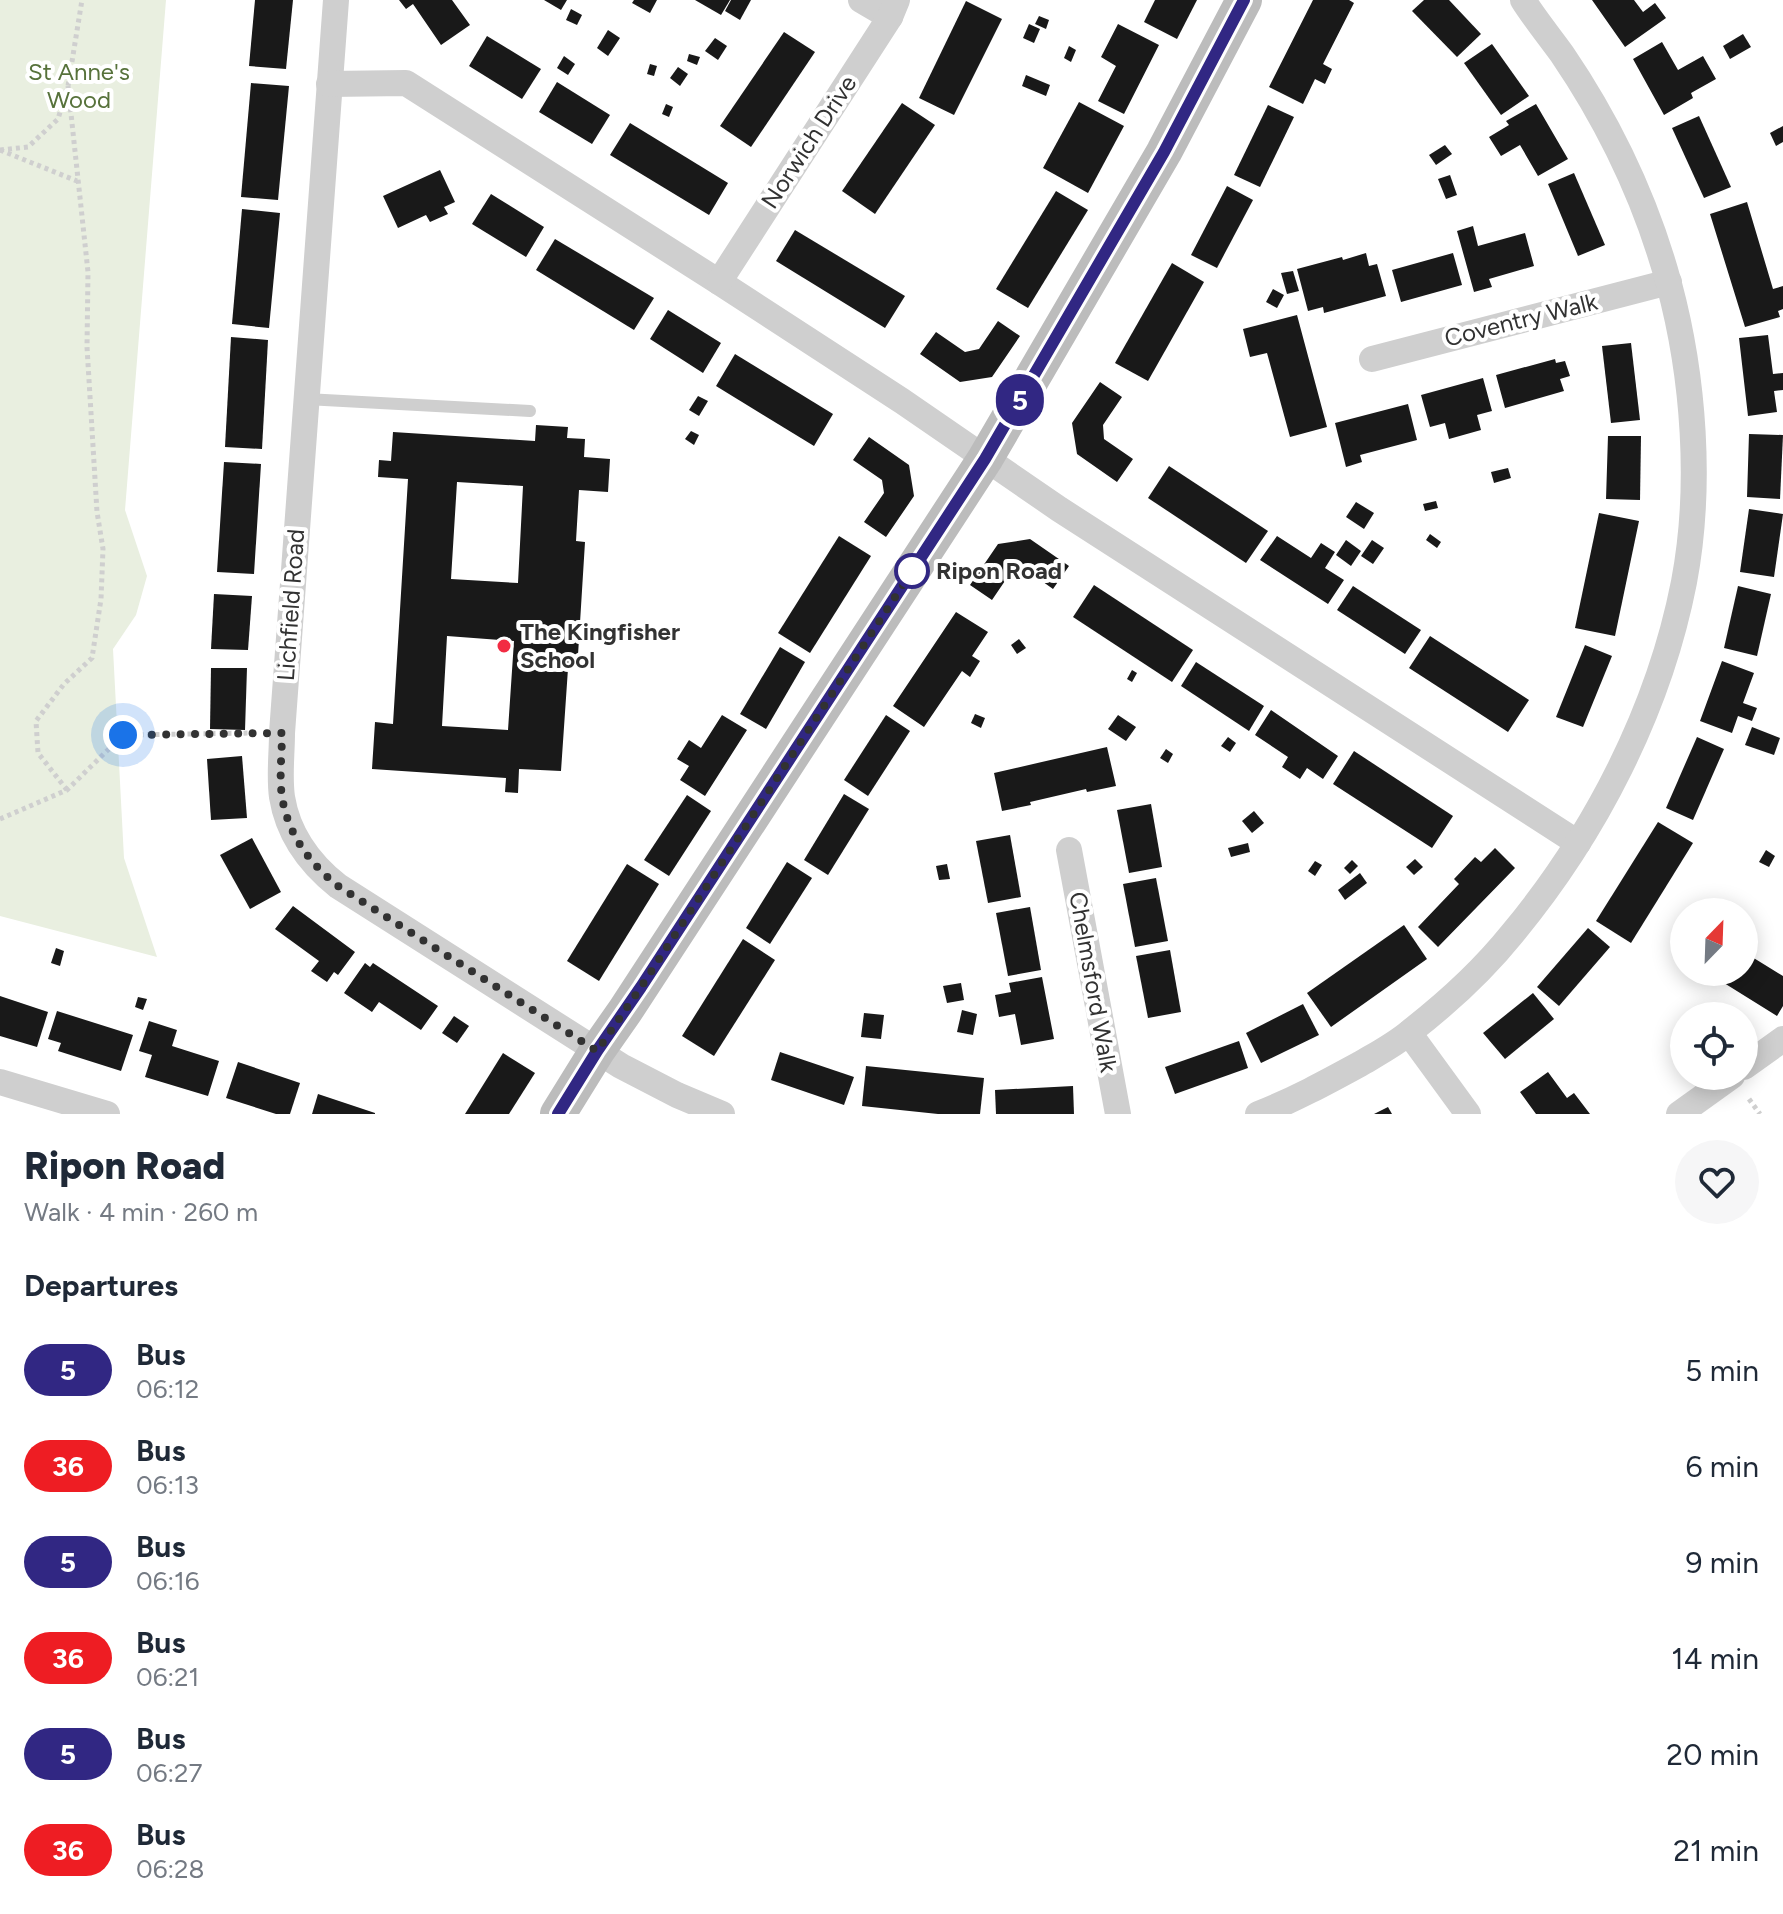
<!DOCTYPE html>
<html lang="en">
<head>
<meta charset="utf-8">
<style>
  body { margin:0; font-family:Figtree,sans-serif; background:#f6f6f7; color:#1f2937; height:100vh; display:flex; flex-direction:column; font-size:30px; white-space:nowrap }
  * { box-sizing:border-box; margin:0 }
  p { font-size:26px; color:#747a83 }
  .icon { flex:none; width:44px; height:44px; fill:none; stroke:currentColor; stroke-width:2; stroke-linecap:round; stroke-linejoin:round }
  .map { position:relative; height:1114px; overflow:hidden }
  .side { display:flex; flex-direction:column; background:#fff; flex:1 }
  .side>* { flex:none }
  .badge { padding:0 16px; border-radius:26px; font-size:28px; line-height:52px }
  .needle { width:52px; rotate:23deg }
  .buttons { position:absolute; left:1670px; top:898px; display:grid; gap:16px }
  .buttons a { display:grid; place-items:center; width:88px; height:88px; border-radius:50%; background:#fff; box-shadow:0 4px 20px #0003; font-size:40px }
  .you { position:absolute; width:40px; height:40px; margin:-20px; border:6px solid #fff; border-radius:50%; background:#1a73e8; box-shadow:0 0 0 12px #1a73e833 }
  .map>.badge { position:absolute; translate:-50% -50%; box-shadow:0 0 0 4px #fff }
  h2 { padding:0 24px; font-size:30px; line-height:72px }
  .round { display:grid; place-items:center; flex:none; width:84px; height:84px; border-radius:42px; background:#f6f6f7 }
  .headline { display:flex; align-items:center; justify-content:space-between; height:136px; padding:0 24px }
  h1 { font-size:38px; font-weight:800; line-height:60px }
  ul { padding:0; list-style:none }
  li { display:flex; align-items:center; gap:24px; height:96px; padding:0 24px }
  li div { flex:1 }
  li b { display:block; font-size:30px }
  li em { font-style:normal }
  li .badge { min-width:88px; font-weight:700; text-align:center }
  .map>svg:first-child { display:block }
</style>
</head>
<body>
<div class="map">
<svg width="1783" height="1114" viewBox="0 0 1783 1114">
  <rect width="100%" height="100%" fill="#fff"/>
  <path fill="#e9efe0" d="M 0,0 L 166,0 L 125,510 L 147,576 L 136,615 L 113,649 L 124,858 L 157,957 L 0,916 Z"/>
  <g fill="#191919" fill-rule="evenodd">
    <path d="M 255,0 L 293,0 L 286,69 L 249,66 Z"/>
    <path d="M 399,0 L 452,0 L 470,25 L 441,45 L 413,4 L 406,9 Z"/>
    <path d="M 544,0 L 567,0 L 561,10 Z"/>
    <path d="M 634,0 L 657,0 L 650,13 L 632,3 Z"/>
    <path d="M 695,0 L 730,0 L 721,15 Z"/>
    <path d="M 731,0 L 751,0 L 740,20 L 725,11 Z"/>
    <path d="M 1155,0 L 1197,0 L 1177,39 L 1144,22 Z"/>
    <path d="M 1313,0 L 1349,0 L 1354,3 L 1323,64 L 1332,69 L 1325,84 L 1315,79 L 1303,104 L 1269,87 Z"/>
    <path d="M 1424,0 L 1449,0 L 1481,34 L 1457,57 L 1412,11 Z"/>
    <path d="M 1592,0 L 1634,0 L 1643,12 L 1655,3 L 1666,18 L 1625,47 Z"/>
    <path d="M 966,1 L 1002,19 L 954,115 L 919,98 Z"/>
    <path d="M 571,9 L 582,15 L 577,25 L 566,20 Z"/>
    <path d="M 1039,16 L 1049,20 L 1046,29 L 1035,24 Z"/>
    <path d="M 1029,24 L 1040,29 L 1034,43 L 1023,38 Z"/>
    <path d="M 1118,24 L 1159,45 L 1124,114 L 1098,101 L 1116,66 L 1101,57 Z"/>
    <path d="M 608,30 L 620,38 L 608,56 L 597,48 Z"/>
    <path d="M 784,32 L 815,52 L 751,147 L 720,126 Z"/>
    <path d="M 1743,34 L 1751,47 L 1730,59 L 1723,46 Z"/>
    <path d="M 487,36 L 541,69 L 522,99 L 469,66 Z"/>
    <path d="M 715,38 L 727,46 L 718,60 L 705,51 Z"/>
    <path d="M 1662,42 L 1678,70 L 1703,56 L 1716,79 L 1691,93 L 1693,98 L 1664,115 L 1633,59 Z"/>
    <path d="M 1492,44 L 1529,96 L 1501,115 L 1464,63 Z"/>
    <path d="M 1069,46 L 1076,50 L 1071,62 L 1064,58 Z"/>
    <path d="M 689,54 L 700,57 L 697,65 L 687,61 Z"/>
    <path d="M 564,56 L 575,64 L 568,75 L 557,68 Z"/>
    <path d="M 650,64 L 657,66 L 654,76 L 647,74 Z"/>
    <path d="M 678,67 L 688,74 L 680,86 L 670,78 Z"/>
    <path d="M 1026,75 L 1050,85 L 1046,96 L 1022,86 Z"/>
    <path d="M 557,82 L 610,115 L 592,144 L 539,112 Z"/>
    <path d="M 251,83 L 289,86 L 278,200 L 241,197 Z"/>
    <path d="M 1079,102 L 1124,126 L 1088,193 L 1043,168 Z"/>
    <path d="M 902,103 L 935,125 L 875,214 L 842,191 Z"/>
    <path d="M 666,104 L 673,107 L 669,117 L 662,114 Z"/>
    <path d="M 1536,104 L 1568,159 L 1538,176 L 1520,145 L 1501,156 L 1489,137 L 1509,125 L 1506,121 Z"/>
    <path d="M 1268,105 L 1294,117 L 1260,187 L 1234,175 Z"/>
    <path d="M 1699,116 L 1731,187 L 1704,198 L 1672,128 Z"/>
    <path d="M 630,123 L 728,183 L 709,215 L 610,155 Z"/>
    <path d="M 1783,126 L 1783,142 L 1776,146 L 1770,133 Z"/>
    <path d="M 1445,145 L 1452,154 L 1436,165 L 1429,155 Z"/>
    <path d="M 440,170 L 455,202 L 444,207 L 448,214 L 430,222 L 426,215 L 398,228 L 383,196 Z"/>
    <path d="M 1574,173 L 1605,245 L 1578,256 L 1548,184 Z"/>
    <path d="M 1450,175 L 1457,195 L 1446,199 L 1438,179 Z"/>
    <path d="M 1227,186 L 1253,200 L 1217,268 L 1191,255 Z"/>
    <path d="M 1056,191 L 1088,210 L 1028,308 L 996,289 Z"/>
    <path d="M 491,194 L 544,227 L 526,257 L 472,224 Z"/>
    <path d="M 1747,202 L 1773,289 L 1783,286 L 1783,309 L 1778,311 L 1780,317 L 1745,327 L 1710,214 Z"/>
    <path d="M 242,209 L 280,213 L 269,328 L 232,324 Z"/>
    <path d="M 1473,226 L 1478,246 L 1525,233 L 1534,266 L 1489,279 L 1492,287 L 1474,292 L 1457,231 Z"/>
    <path d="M 795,230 L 905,296 L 885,328 L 776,261 Z"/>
    <path d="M 555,239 L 654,298 L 634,330 L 536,270 Z"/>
    <path d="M 1366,253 L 1369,266 L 1377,264 L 1386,296 L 1324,313 L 1323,307 L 1308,311 L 1297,269 L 1342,257 L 1343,260 Z"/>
    <path d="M 1453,253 L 1462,285 L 1401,302 L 1392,270 Z"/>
    <path d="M 1172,263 L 1204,282 L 1148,381 L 1115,363 Z"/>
    <path d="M 1293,271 L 1299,291 L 1287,294 L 1281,273 Z"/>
    <path d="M 1273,289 L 1284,295 L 1277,308 L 1266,302 Z"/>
    <path d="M 668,310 L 721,343 L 703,373 L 650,339 Z"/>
    <path d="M 1297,315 L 1327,427 L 1290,437 L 1267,353 L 1250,357 L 1243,329 Z"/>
    <path d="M 998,321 L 1020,336 L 992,377 L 960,382 L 920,354 L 936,332 L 965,352 L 979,349 Z"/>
    <path d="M 1768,335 L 1773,374 L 1783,373 L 1783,390 L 1774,391 L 1777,412 L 1748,416 L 1739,338 Z"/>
    <path d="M 231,337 L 268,340 L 262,449 L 225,447 Z"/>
    <path d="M 1631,343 L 1640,420 L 1611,423 L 1602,346 Z"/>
    <path d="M 735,354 L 833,414 L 814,446 L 716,386 Z"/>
    <path d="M 1555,359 L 1556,363 L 1565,361 L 1570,376 L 1560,379 L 1564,391 L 1505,408 L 1496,375 Z"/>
    <path d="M 1483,378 L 1492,411 L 1477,415 L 1481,430 L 1449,439 L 1445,423 L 1430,427 L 1421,395 Z"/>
    <path d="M 1100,382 L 1122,397 L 1103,425 L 1104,439 L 1133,459 L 1117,482 L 1077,454 L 1072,423 Z"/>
    <path d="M 698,396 L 708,401 L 699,416 L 689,410 Z"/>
    <path d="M 1408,404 L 1417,440 L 1360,455 L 1362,462 L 1346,467 L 1335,423 Z"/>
    <path d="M 536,425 L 568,427 L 567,438 L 585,439 L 584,457 L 610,459 L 608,492 L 579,490 L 576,541 L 585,542 L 578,655 L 569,654 L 561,771 L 519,769 L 518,793 L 505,792 L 506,778 L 372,769 L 375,722 L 393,724 L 408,479 L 378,477 L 379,460 L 391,461 L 393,432 L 535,441 ZM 457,482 L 523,486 L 518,583 L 451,579 ZM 447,636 L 514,641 L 508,730 L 442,726 Z"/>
    <path d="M 691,431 L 699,435 L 694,445 L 685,439 Z"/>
    <path d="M 1749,434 L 1783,435 L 1780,499 L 1747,497 Z"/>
    <path d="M 1608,436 L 1641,436 L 1640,500 L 1606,499 Z"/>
    <path d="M 869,437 L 909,465 L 914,496 L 886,537 L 864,522 L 884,493 L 882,480 L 853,460 Z"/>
    <path d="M 224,462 L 261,464 L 254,574 L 217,572 Z"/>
    <path d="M 1169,466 L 1268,531 L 1246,563 L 1148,498 Z"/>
    <path d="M 1508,468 L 1511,478 L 1494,483 L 1491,472 Z"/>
    <path d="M 1436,501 L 1438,508 L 1425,511 L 1423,504 Z"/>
    <path d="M 1356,502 L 1374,513 L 1364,529 L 1346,517 Z"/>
    <path d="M 1749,509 L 1783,514 L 1774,577 L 1740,572 Z"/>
    <path d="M 1599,513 L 1639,521 L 1615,636 L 1575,628 Z"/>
    <path d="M 1430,534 L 1441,542 L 1437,548 L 1426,540 Z"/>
    <path d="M 839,536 L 871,556 L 810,653 L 778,633 Z"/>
    <path d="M 1277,536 L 1311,558 L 1321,543 L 1335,552 L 1325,568 L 1344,580 L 1328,604 L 1260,560 Z"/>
    <path d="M 1030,539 L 1069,566 L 1053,589 L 1025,569 L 1011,572 L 992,600 L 970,585 L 998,544 Z"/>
    <path d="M 1346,540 L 1361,551 L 1351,566 L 1336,555 Z"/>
    <path d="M 1372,540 L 1384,548 L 1373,564 L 1361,556 Z"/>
    <path d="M 1094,585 L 1193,650 L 1172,682 L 1073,617 Z"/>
    <path d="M 1353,586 L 1421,630 L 1405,654 L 1337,610 Z"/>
    <path d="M 1738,586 L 1771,594 L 1757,656 L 1724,648 Z"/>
    <path d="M 214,594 L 252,596 L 248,650 L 211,649 Z"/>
    <path d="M 956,612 L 988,632 L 972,656 L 980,661 L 970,677 L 962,671 L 924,727 L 893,706 Z"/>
    <path d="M 1430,636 L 1529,700 L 1508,732 L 1409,668 Z"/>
    <path d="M 1019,639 L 1026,648 L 1017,654 L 1011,645 Z"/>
    <path d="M 1585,645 L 1612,656 L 1583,727 L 1556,717 Z"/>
    <path d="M 780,647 L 805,662 L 766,729 L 740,714 Z"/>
    <path d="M 1722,661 L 1754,673 L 1743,703 L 1757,708 L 1752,721 L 1738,716 L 1732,733 L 1700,721 Z"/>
    <path d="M 1196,662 L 1264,706 L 1249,731 L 1181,686 Z"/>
    <path d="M 211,668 L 247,668 L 245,730 L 210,729 Z"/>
    <path d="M 1132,670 L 1137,673 L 1132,682 L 1127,679 Z"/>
    <path d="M 1271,710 L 1338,756 L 1323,779 L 1307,768 L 1300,779 L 1282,767 L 1288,757 L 1255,735 Z"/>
    <path d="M 975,714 L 985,718 L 981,728 L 971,723 Z"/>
    <path d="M 722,715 L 747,730 L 705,796 L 680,780 L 689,766 L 677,759 L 689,740 L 701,748 Z"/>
    <path d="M 886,715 L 910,731 L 868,796 L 844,780 Z"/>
    <path d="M 1118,715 L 1136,727 L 1126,741 L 1108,729 Z"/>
    <path d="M 1752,727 L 1780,738 L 1774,755 L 1745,745 Z"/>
    <path d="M 1228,737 L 1236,743 L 1230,752 L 1221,746 Z"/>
    <path d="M 1697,737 L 1724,749 L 1693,820 L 1666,808 Z"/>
    <path d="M 1107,747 L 1116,786 L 1087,792 L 1086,789 L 1030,802 L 1031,805 L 1002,811 L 994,773 Z"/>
    <path d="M 1166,749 L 1173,754 L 1168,763 L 1160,758 Z"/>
    <path d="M 1354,751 L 1453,816 L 1432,848 L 1333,784 Z"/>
    <path d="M 242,756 L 247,818 L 211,820 L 207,759 Z"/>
    <path d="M 844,794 L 869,809 L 828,875 L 804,860 Z"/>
    <path d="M 687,795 L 711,811 L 669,876 L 644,860 Z"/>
    <path d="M 1151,804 L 1162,867 L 1129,873 L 1117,810 Z"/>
    <path d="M 1254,811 L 1264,823 L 1252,833 L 1242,821 Z"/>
    <path d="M 1658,822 L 1693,843 L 1631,943 L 1596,921 Z"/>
    <path d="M 1010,835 L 1021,897 L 988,903 L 976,841 Z"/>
    <path d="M 252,838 L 281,892 L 250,909 L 220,855 Z"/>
    <path d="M 1248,843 L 1250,852 L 1231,857 L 1228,848 Z"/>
    <path d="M 1495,848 L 1515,868 L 1438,947 L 1418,927 L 1459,884 L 1454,879 L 1475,857 L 1481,862 Z"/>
    <path d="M 1766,850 L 1775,856 L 1769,867 L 1759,862 Z"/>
    <path d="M 1415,859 L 1423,867 L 1414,875 L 1406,867 Z"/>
    <path d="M 1352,860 L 1358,866 L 1350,874 L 1344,868 Z"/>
    <path d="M 1315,861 L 1322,865 L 1315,876 L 1308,871 Z"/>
    <path d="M 787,862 L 812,878 L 770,944 L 746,928 Z"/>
    <path d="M 627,864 L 659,884 L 599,981 L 567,961 Z"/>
    <path d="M 947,864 L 950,879 L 939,880 L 936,866 Z"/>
    <path d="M 1360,873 L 1367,883 L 1345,900 L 1338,890 Z"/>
    <path d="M 1156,878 L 1168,941 L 1135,947 L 1123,884 Z"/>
    <path d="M 293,906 L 355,952 L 338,975 L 334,972 L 327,982 L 311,971 L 319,961 L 275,929 Z"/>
    <path d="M 1030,907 L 1041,970 L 1008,976 L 996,913 Z"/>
    <path d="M 1404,925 L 1427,959 L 1331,1027 L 1307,993 Z"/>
    <path d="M 1588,928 L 1610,947 L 1559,1006 L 1537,987 Z"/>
    <path d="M 743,939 L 775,960 L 714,1056 L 682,1036 Z"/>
    <path d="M 56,948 L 64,951 L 60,966 L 51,963 Z"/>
    <path d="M 1170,950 L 1181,1012 L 1148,1018 L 1136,956 Z"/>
    <path d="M 1744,952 L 1783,976 L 1783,1006 L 1777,1016 L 1716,978 L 1720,972 L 1744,972 Z"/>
    <path d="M 365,963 L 370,967 L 373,963 L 438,1006 L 421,1030 L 379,1002 L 372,1012 L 344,993 Z"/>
    <path d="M 1042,977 L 1054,1039 L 1021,1045 L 1015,1014 L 999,1017 L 995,995 L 1011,992 L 1009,983 Z"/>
    <path d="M 961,983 L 964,1000 L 947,1003 L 943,986 Z"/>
    <path d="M 1533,993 L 1554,1019 L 1505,1059 L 1483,1033 Z"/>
    <path d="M 0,996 L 48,1012 L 37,1047 L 0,1036 Z"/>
    <path d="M 138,997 L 147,999 L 143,1010 L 135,1007 Z"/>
    <path d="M 1303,1004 L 1319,1035 L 1261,1063 L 1246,1033 Z"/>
    <path d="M 962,1010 L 977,1014 L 973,1035 L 957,1032 Z"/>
    <path d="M 57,1011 L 133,1035 L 121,1071 L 58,1051 L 61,1043 L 48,1039 Z"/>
    <path d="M 864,1013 L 884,1015 L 881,1039 L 861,1037 Z"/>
    <path d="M 454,1016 L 469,1026 L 457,1043 L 442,1033 Z"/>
    <path d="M 149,1021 L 177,1030 L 172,1046 L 219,1061 L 208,1096 L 145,1077 L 152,1055 L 139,1051 Z"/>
    <path d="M 1239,1041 L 1248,1068 L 1175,1094 L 1165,1067 Z"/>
    <path d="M 780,1052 L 854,1077 L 844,1105 L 771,1080 Z"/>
    <path d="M 503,1053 L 535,1073 L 509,1114 L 465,1114 Z"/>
    <path d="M 238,1062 L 300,1083 L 290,1114 L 276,1114 L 226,1098 Z"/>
    <path d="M 866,1066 L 984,1078 L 980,1114 L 938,1114 L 862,1106 Z"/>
    <path d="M 1548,1072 L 1567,1098 L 1574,1093 L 1590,1114 L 1536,1114 L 1520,1092 Z"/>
    <path d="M 1073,1086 L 1074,1114 L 996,1114 L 995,1090 Z"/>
    <path d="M 318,1094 L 375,1113 L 375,1114 L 312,1114 Z"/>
    <path d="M 1388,1107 L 1392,1114 L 1374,1114 Z"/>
  </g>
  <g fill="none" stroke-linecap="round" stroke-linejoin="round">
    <g stroke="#cfcfcf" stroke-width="5" stroke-dasharray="4 4" stroke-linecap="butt">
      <path d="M 0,150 L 28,147 L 58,119 L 68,86 L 82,0"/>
      <path d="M 0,150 L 77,181"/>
      <path d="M 67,790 L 38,753 L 36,721 L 64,684 L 92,658 L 101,599 L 103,549 L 97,512 L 87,347 L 88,272 L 68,86"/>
      <path d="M 0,819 L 67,790 L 123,735 L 254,733"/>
      <path d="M 1749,1099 L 1760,1114"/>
    </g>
    <path stroke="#cfcfcf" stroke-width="12" d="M 306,399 L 530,411"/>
    <g stroke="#cfcfcf" stroke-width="26">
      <path d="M 336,0 L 282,733 C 282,754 279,776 282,797 C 288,834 309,863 338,886 L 621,1066 L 677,1095 L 722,1114"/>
      <path d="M 861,0 L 890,17"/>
      <path d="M 329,84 L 406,83 L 719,282 L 902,401 L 1059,509 L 1578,843"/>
      <path d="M 719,282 L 890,17 L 897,0"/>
      <path d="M 1372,359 L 1669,282"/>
      <path d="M 1069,850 L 1118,1114"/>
      <path d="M 1409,1033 L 1468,1114"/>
      <path d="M 1744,1067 L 1783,1039"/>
      <path d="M 0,1082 L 107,1114"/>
      <path d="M 1258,1114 C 1294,1100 1327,1082 1360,1064 C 1377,1054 1396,1044 1411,1031 C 1447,1003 1483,970 1512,934 C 1595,834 1659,710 1684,582 C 1702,487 1694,377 1669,284 C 1647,203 1609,123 1562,54 C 1549,36 1535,19 1523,0"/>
      <path d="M 1679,1114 L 1732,1076"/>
    </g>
    <path stroke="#bcbcbc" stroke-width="36" d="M 558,1114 L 597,1051 L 625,1011 L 985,459 L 1164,152 L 1244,0"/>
  </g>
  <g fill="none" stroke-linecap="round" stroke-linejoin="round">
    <g stroke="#fff" stroke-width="18">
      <path id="line" d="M 558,1114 L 597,1051 L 641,987 L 985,459 L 1164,152 L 1244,0"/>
    </g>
    <use href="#line" stroke="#312783" stroke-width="12"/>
    <path stroke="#323232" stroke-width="8" stroke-dasharray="0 14.4" d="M 123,735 L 282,733 C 282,754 279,776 282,797 C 288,834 309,863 338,886 L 597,1051 L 641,987 L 912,571"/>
  </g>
  <circle fill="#fff" stroke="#312783" stroke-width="4" cx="912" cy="571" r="16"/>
  <circle fill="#f22c43" stroke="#fff" stroke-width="3" cx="504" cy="646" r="8"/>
  <g text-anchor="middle" stroke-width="8" stroke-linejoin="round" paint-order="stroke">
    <g font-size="24" fill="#57723b" stroke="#fff">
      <text x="79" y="80">St Anne's<tspan x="79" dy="28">Wood</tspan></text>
    </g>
    <g font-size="24" fill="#323232" stroke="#fff">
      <text transform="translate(809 142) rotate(-57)" y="8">Norwich Drive</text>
      <text transform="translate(1521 320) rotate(-14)" y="8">Coventry Walk</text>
      <text transform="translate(291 605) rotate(-86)" y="8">Lichfield Road</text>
      <text transform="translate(1093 982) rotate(80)" y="8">Chelmsford Walk</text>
    </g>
    <g font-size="24" font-weight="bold" fill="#323232" stroke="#fff" text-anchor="start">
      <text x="936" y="579">Ripon Road</text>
    </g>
    <g font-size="24" font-weight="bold" fill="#323232" stroke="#fff" text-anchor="start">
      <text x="520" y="640">The Kingfisher<tspan x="520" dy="28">School</tspan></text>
    </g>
  </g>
</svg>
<div class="buttons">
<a><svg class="needle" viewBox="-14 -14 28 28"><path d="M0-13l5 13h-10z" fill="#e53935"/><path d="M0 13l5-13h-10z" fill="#747a83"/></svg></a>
<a><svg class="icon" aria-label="locate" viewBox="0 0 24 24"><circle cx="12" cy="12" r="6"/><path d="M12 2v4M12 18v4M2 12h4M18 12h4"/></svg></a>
</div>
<div class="you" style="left:123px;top:735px"></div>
<b class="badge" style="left:1020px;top:400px;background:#312783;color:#fff">5</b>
</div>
<section class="side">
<div class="headline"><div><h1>Ripon Road</h1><p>Walk · 4 min · 260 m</p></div><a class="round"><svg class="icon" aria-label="heart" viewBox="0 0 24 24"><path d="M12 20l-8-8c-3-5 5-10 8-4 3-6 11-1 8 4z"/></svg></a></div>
<h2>Departures</h2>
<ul>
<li><span class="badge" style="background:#312783;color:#fff">5</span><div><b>Bus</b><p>06:12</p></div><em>5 min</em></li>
<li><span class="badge" style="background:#ee1d23;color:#fff">36</span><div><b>Bus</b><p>06:13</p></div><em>6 min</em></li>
<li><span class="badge" style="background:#312783;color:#fff">5</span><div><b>Bus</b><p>06:16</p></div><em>9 min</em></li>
<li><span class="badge" style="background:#ee1d23;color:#fff">36</span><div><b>Bus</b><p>06:21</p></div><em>14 min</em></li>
<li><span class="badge" style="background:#312783;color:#fff">5</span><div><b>Bus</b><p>06:27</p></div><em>20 min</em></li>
<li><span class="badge" style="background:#ee1d23;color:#fff">36</span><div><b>Bus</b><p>06:28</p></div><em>21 min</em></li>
</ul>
</section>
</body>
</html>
